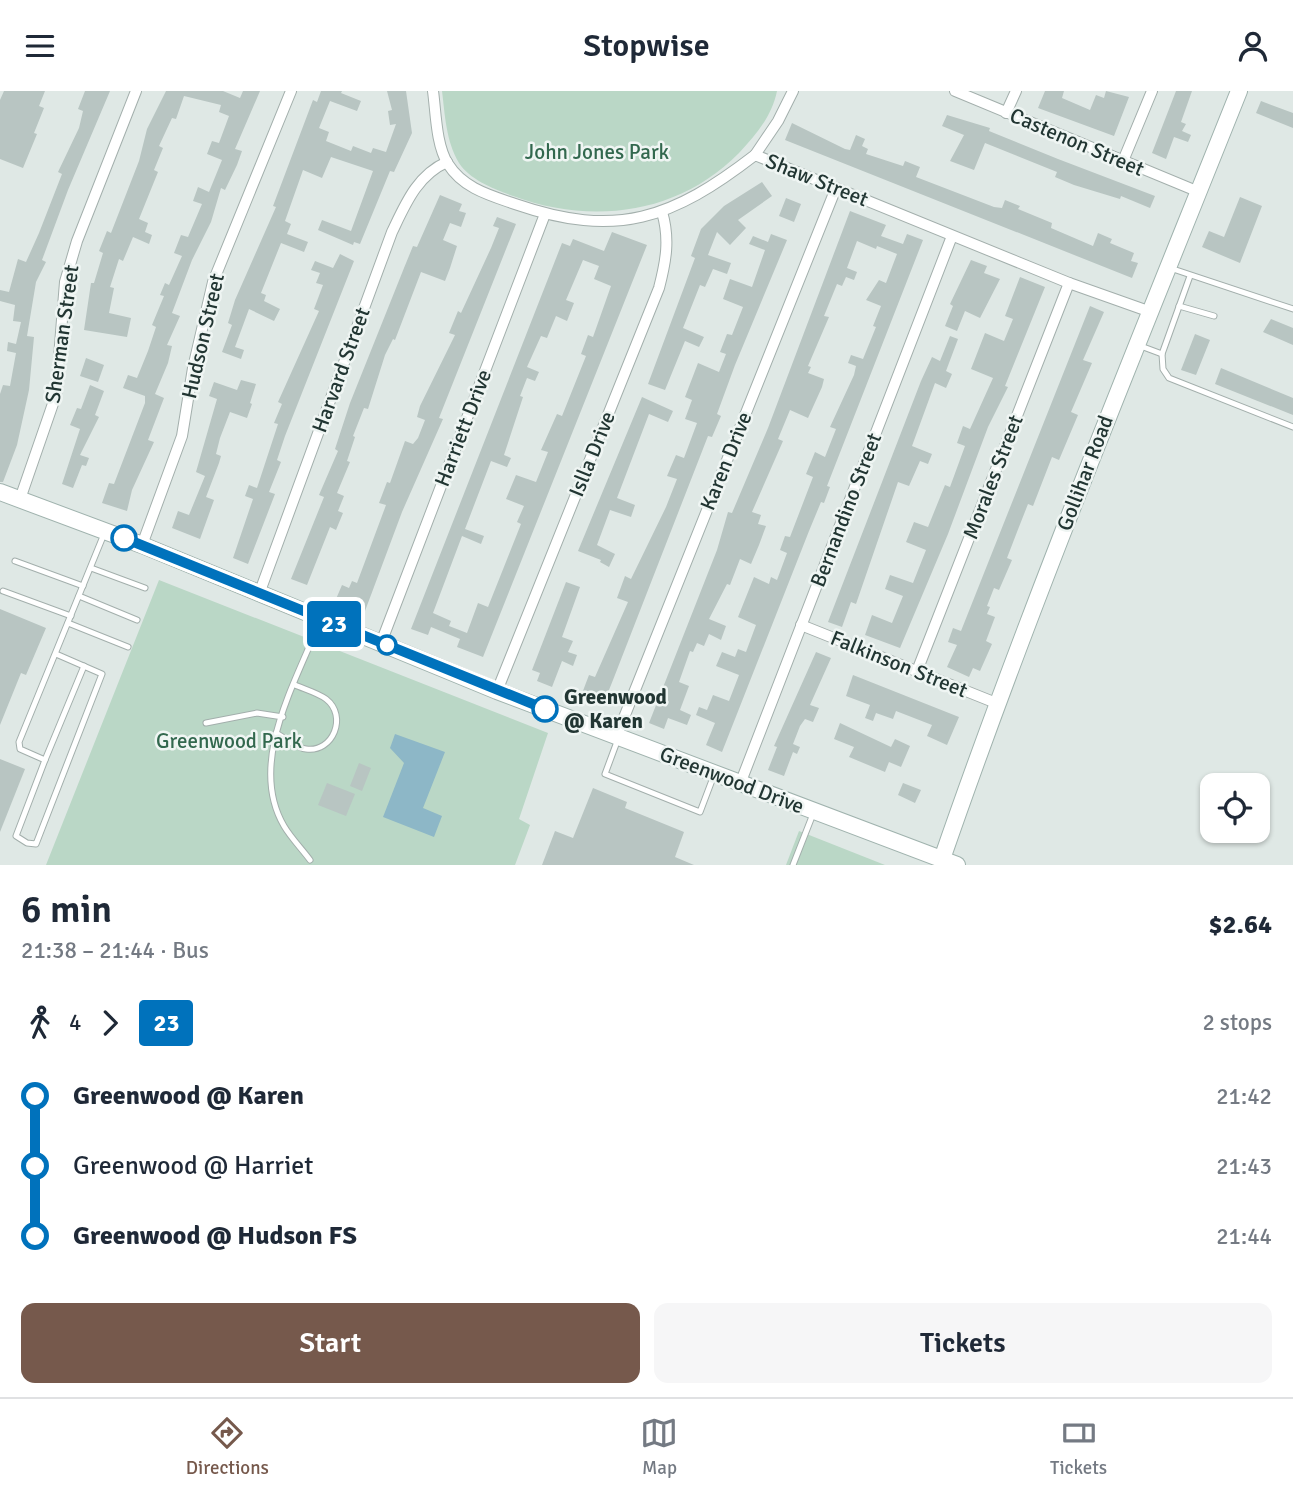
<!DOCTYPE html>
<html lang="en">
<head>
<meta charset="utf-8">
<style>
  body { margin:0; font-family:Signika,sans-serif; background:#f6f6f7; color:#1f2937; height:100vh; display:flex; flex-direction:column; font-size:26px; white-space:nowrap }
  * { box-sizing:border-box; margin:0 }
  p { font-size:23px; color:#747a83 }
  .icon { flex:none; width:38px; height:38px; fill:none; stroke:currentColor; stroke-width:2; stroke-linecap:round; stroke-linejoin:round }
  .map { position:relative; height:774px; overflow:hidden }
  .panel { display:flex; flex-direction:column; background:#fff; flex:1 }
  .panel>* { flex:none }
  .badge { padding:0 14px; border-radius:5px; font-size:24px; line-height:46px }
  .tools { position:absolute; left:1200px; top:682px; display:grid; gap:14px }
  .tools a { display:grid; place-items:center; width:70px; height:70px; border-radius:14px; background:#fff; box-shadow:0 2px 5px #0004; font-size:35px }
  .map>.badge { position:absolute; translate:-50% -50%; box-shadow:0 0 0 4px #fff }
  .legs { display:flex; align-items:center; gap:10px; height:77px; padding:0 21px; font-size:23px }
  .legs p { margin-inline-start:auto }
  .summary { display:flex; align-items:center; justify-content:space-between; height:119px; padding:0 21px }
  h1 { font-size:38px; font-weight:600; line-height:52px }
  .primary-button { display:flex; gap:14px; margin-top:auto; padding:14px 21px }
  .primary-button a { flex:1; height:80px; border-radius:14px; background:#76594c; color:#fff; font-size:28px; font-weight:600; line-height:80px; text-align:center }
  .primary-button a+a { background:#f6f6f7; color:#1f2937 }
  ul { padding:0 21px; list-style:none }
  li { display:flex; align-items:center; gap:24px; height:70px; font-size:26px }
  li i { display:grid; place-items:center; width:10px; height:100%; margin:0 9px; background:currentColor }
  li i::after { content:''; width:18px; height:18px; margin:-9px; border:5px solid; border-radius:50%; background:#fff }
  li p { margin-inline-start:auto }
  li:first-child i { background:linear-gradient(#0000 50%,currentColor 0) }
  li:last-child i { background:linear-gradient(currentColor 50%,#0000 0) }
  header { display:flex; justify-content:space-between; align-items:center; height:91px; padding:0 21px; background:#fff; font-size:32px; font-weight:600 }
  .tabs { display:flex; justify-content:space-around; align-items:center; height:98px; border-top:2px solid #e0e1e3; background:#fff; font-size:19px; color:#747a83 }
  .tabs a { display:grid; justify-items:center; gap:4px }
  .tabs .current { color:#76594c }
  .map>svg:first-child { display:block }
</style>
</head>
<body>
<header><svg class="icon" aria-label="menu" viewBox="0 0 24 24"><path d="M4 6h16M4 12h16M4 18h16"/></svg>Stopwise<svg class="icon" aria-label="person" viewBox="0 0 24 24"><circle cx="12" cy="8" r="4"/><path d="M4 21q1-7 8-7t8 7"/></svg></header>
<div class="map">
<svg width="1293" height="774" viewBox="0 0 1293 774">
  <rect width="100%" height="100%" fill="#dfe8e5"/>
  <g fill="#bad7c6">
    <path d="M 442,0 L 777,0 C 772,25 756,44 739,62 C 678,124 591,134 513,105 C 494,98 470,89 459,72 C 446,50 445,24 442,0 Z"/>
    <path d="M 159,489 L 548,642 L 519,728 L 530,734 L 515,774 L 46,774 Z"/>
    <path d="M 799,740 L 885,774 L 786,774 Z"/>
  </g>
  <path fill="#8db7c7" d="M 395,643 L 445,661 L 423,717 L 442,725 L 434,746 L 383,726 L 404,672 L 390,657 Z"/>
  <g fill="#b8c5c2" fill-rule="evenodd">
    <path d="M 4,0 L 45,0 L 39,15 L 44,17 L 34,42 L 37,43 L 23,77 L 0,68 L 0,9 Z"/>
    <path d="M 85,0 L 110,0 L 68,99 L 42,169 L 46,171 L 36,191 L 27,245 L 34,246 L 29,299 L 17,354 L 3,391 L 0,391 L 0,303 L 3,294 L 10,295 L 16,262 L 7,260 L 8,251 L 16,253 L 21,231 L 13,230 L 15,214 L 0,210 L 0,199 L 9,201 L 18,168 L 26,171 L 39,142 L 62,83 L 58,81 L 79,37 L 83,20 L 78,18 Z"/>
    <path d="M 166,0 L 223,0 L 240,7 L 243,0 L 260,0 L 235,58 L 242,60 L 237,74 L 225,99 L 221,97 L 211,131 L 192,169 L 172,222 L 180,225 L 167,254 L 172,255 L 168,272 L 155,303 L 164,307 L 148,349 L 154,351 L 132,399 L 127,420 L 102,412 L 109,392 L 114,393 L 145,312 L 145,305 L 123,297 L 128,284 L 137,287 L 148,260 L 156,236 L 152,234 L 164,205 L 160,204 L 165,192 L 169,194 L 182,165 L 174,162 L 181,144 L 188,146 L 202,113 L 193,110 L 198,96 L 209,101 L 222,69 L 207,63 L 212,50 L 219,52 L 229,25 L 219,21 L 221,14 L 184,5 L 176,28 L 172,27 L 159,55 L 163,57 L 154,79 L 158,81 L 139,128 L 148,132 L 145,141 L 152,144 L 149,153 L 133,146 L 123,170 L 119,168 L 110,196 L 114,197 L 109,222 L 131,227 L 127,246 L 84,239 L 91,192 L 94,192 L 103,162 L 99,160 L 107,140 L 111,142 L 139,70 L 147,38 Z"/>
    <path d="M 321,0 L 342,0 L 341,2 L 361,10 L 357,20 L 330,10 L 319,37 L 329,41 L 326,50 L 351,60 L 353,55 L 371,62 L 373,57 L 386,61 L 396,33 L 390,34 L 388,20 L 392,19 L 387,0 L 406,0 L 412,42 L 394,81 L 390,80 L 360,153 L 354,151 L 353,154 L 318,139 L 322,129 L 351,140 L 373,80 L 331,66 L 322,87 L 303,79 L 285,130 L 291,133 L 287,143 L 308,151 L 304,161 L 281,152 L 261,202 L 266,204 L 264,210 L 280,218 L 274,230 L 249,218 L 235,256 L 244,259 L 241,268 L 222,261 L 232,234 L 228,232 L 235,209 L 276,116 L 273,115 L 313,9 L 317,11 Z"/>
    <path d="M 1045,0 L 1064,0 L 1062,7 L 1090,19 L 1096,4 L 1104,7 L 1106,0 L 1129,6 L 1114,45 L 1038,17 Z"/>
    <path d="M 1176,0 L 1192,0 L 1181,31 L 1186,33 L 1182,40 L 1191,44 L 1188,51 L 1174,46 L 1166,68 L 1152,62 Z"/>
    <path d="M 1261,10 L 1293,22 L 1293,37 L 1256,22 Z"/>
    <path d="M 947,24 L 990,37 L 989,40 L 1058,68 L 1155,105 L 1150,117 L 1121,105 L 1120,108 L 1074,94 L 1055,86 L 1057,81 L 985,52 L 974,79 L 950,70 L 964,44 L 942,35 Z"/>
    <path d="M 792,32 L 845,58 L 850,59 L 856,44 L 865,48 L 862,55 L 868,58 L 866,63 L 903,75 L 905,70 L 920,76 L 916,86 L 994,116 L 1002,117 L 1005,109 L 1020,115 L 1018,118 L 1052,132 L 1051,137 L 1093,155 L 1098,142 L 1112,148 L 1110,152 L 1134,162 L 1131,170 L 1138,172 L 1132,187 L 785,49 Z"/>
    <path d="M 762,91 L 772,105 L 738,129 L 746,137 L 730,154 L 717,141 L 708,164 L 731,172 L 727,183 L 713,178 L 705,196 L 700,194 L 683,237 L 704,246 L 699,256 L 685,250 L 665,299 L 648,293 L 695,167 L 691,165 L 701,138 L 724,115 Z"/>
    <path d="M 440,104 L 462,113 L 459,120 L 466,122 L 461,136 L 450,132 L 443,149 L 457,155 L 450,177 L 445,190 L 421,181 L 395,249 L 393,248 L 385,264 L 368,318 L 364,317 L 353,345 L 355,346 L 347,370 L 350,371 L 337,402 L 344,405 L 338,420 L 343,422 L 336,439 L 330,436 L 307,494 L 291,488 L 324,406 L 319,404 L 338,360 L 335,358 L 350,312 L 404,177 L 413,155 L 417,156 Z"/>
    <path d="M 1240,106 L 1262,115 L 1240,172 L 1202,156 L 1209,140 L 1224,146 Z"/>
    <path d="M 786,107 L 801,113 L 794,131 L 779,125 Z"/>
    <path d="M 850,120 L 886,134 L 881,145 L 903,153 L 907,143 L 923,149 L 827,395 L 830,396 L 824,412 L 821,411 L 809,440 L 722,661 L 706,654 L 715,632 L 696,624 L 699,616 L 707,619 L 713,604 L 729,610 L 739,584 L 716,575 L 722,561 L 735,566 L 738,558 L 746,561 L 756,534 L 738,526 L 754,486 L 769,493 L 771,486 L 777,489 L 787,462 L 780,459 L 785,445 L 790,446 L 813,386 L 806,383 L 815,361 L 825,366 L 836,338 L 830,336 L 854,284 L 856,275 L 848,272 L 851,264 L 863,268 L 876,236 L 873,235 L 881,215 L 866,209 L 879,189 L 886,192 L 897,163 L 877,155 L 876,158 L 857,150 L 847,177 L 857,181 L 854,189 L 846,186 L 842,195 L 837,193 L 824,225 L 829,226 L 808,275 L 811,276 L 808,282 L 824,288 L 822,296 L 808,327 L 790,319 L 778,348 L 783,350 L 752,421 L 761,424 L 758,433 L 766,435 L 759,454 L 751,473 L 740,468 L 730,494 L 727,493 L 709,528 L 726,535 L 721,549 L 709,543 L 704,555 L 697,552 L 693,561 L 690,560 L 679,591 L 689,595 L 680,619 L 691,624 L 687,634 L 668,627 L 664,638 L 649,632 L 717,459 L 728,421 L 732,422 L 768,337 Z"/>
    <path d="M 497,126 L 516,133 L 439,327 L 443,328 L 402,421 L 365,520 L 336,508 L 342,494 L 349,497 L 352,490 L 357,492 L 386,414 L 379,412 L 387,391 L 390,392 L 405,350 L 413,353 L 418,347 L 425,329 L 417,326 L 420,315 L 455,244 L 449,242 L 458,220 L 461,222 L 491,157 L 499,137 L 493,135 Z"/>
    <path d="M 612,141 L 647,154 L 483,566 L 457,556 L 460,548 L 431,536 L 428,544 L 411,538 L 562,152 L 570,155 L 573,148 L 604,160 ZM 583,169 L 599,175 L 594,188 L 611,195 L 593,246 L 588,244 L 581,263 L 586,265 L 562,325 L 557,323 L 541,359 L 548,361 L 536,391 L 516,384 L 506,408 L 524,415 L 517,431 L 521,433 L 488,516 L 478,512 L 467,542 L 449,535 L 451,530 L 433,522 L 462,445 L 481,453 L 484,445 L 465,438 L 491,370 L 507,376 L 511,367 L 504,364 L 523,306 L 520,305 L 527,287 L 535,290 L 539,281 L 527,276 L 541,245 L 547,247 L 556,225 L 567,230 L 574,212 L 566,209 Z"/>
    <path d="M 771,143 L 787,149 L 735,274 L 717,323 L 721,325 L 712,346 L 708,345 L 613,589 L 603,614 L 581,605 L 589,584 L 595,586 L 628,511 L 617,507 L 625,485 L 631,488 L 666,416 L 677,388 L 667,385 L 676,364 L 684,367 L 697,332 L 685,328 L 692,309 L 685,306 L 698,272 L 719,281 L 726,263 L 720,261 L 727,243 L 732,244 L 743,216 L 723,208 L 730,188 L 752,196 L 765,159 L 749,153 L 753,145 L 768,151 Z"/>
    <path d="M 340,163 L 354,170 L 285,345 L 277,369 L 281,371 L 269,401 L 275,403 L 248,473 L 233,467 L 253,408 L 245,405 L 249,394 L 257,397 L 278,333 L 274,332 L 282,313 L 278,311 L 319,220 L 314,218 L 323,194 L 316,192 L 320,182 L 311,179 L 315,170 L 333,177 Z"/>
    <path d="M 971,169 L 987,175 L 984,182 L 1000,188 L 980,227 L 965,220 L 957,240 L 945,235 L 953,215 L 950,213 Z"/>
    <path d="M 1020,186 L 1045,196 L 1005,295 L 1008,296 L 988,336 L 948,443 L 900,557 L 865,544 L 872,524 L 892,532 L 903,505 L 885,498 L 890,484 L 913,492 L 926,459 L 906,451 L 914,431 L 928,436 L 945,394 L 950,396 L 965,355 L 957,352 L 963,335 L 970,338 L 993,287 L 971,278 L 985,242 L 1004,250 L 1013,228 L 1005,225 Z"/>
    <path d="M 1090,215 L 1104,221 L 1083,269 L 1092,272 L 1071,321 L 1078,324 L 1059,369 L 1052,366 L 1033,415 L 1028,413 L 1017,441 L 1007,467 L 1012,469 L 999,499 L 994,497 L 987,515 L 990,516 L 987,523 L 995,526 L 986,550 L 992,553 L 980,580 L 973,577 L 969,586 L 947,576 L 957,554 L 948,551 L 953,537 L 961,540 Z"/>
    <path d="M 1271,228 L 1293,237 L 1293,254 L 1263,241 Z"/>
    <path d="M 1195,243 L 1210,249 L 1196,284 L 1181,279 Z"/>
    <path d="M 950,245 L 958,248 L 946,280 L 952,283 L 946,297 L 935,292 L 912,355 L 932,363 L 928,373 L 920,370 L 909,395 L 898,391 L 856,513 L 851,511 L 842,536 L 828,531 L 921,290 L 932,266 L 940,270 Z"/>
    <path d="M 86,267 L 104,274 L 98,291 L 80,285 Z"/>
    <path d="M 1221,277 L 1293,307 L 1293,324 L 1215,293 Z"/>
    <path d="M 241,289 L 256,293 L 250,312 L 252,313 L 247,327 L 230,321 L 220,347 L 216,363 L 221,365 L 219,372 L 206,406 L 214,409 L 200,448 L 172,437 L 178,420 L 189,424 L 205,385 L 196,381 L 217,308 L 209,305 L 214,291 L 237,299 Z"/>
    <path d="M 90,294 L 104,300 L 95,324 L 99,326 L 80,364 L 89,367 L 86,375 L 82,374 L 73,397 L 62,393 L 80,338 L 70,334 L 77,317 L 81,318 Z"/>
    <path d="M 642,306 L 673,320 L 668,331 L 649,323 L 617,407 L 635,414 L 631,426 L 610,419 L 597,454 L 615,463 L 609,476 L 600,471 L 601,469 L 578,460 Z"/>
    <path d="M 566,491 L 580,496 L 562,546 L 573,550 L 568,561 L 577,564 L 573,575 L 562,570 L 552,596 L 537,590 L 540,582 L 532,579 Z"/>
    <path d="M 0,518 L 46,537 L 26,584 L 21,582 L 0,634 Z"/>
    <path d="M 816,561 L 831,567 L 810,614 L 819,617 L 813,631 L 805,628 L 800,635 L 793,653 L 800,656 L 797,663 L 793,661 L 784,685 L 768,679 L 777,656 L 774,655 Z"/>
    <path d="M 853,584 L 959,626 L 947,654 L 927,645 L 932,634 L 896,620 L 893,628 L 876,622 L 873,630 L 865,627 L 870,614 L 846,605 Z"/>
    <path d="M 840,632 L 891,656 L 895,648 L 910,655 L 901,676 L 889,671 L 885,681 L 849,666 L 854,656 L 834,648 Z"/>
    <path d="M 0,668 L 25,678 L 0,741 Z"/>
    <path d="M 359,672 L 371,677 L 362,700 L 350,695 Z"/>
    <path d="M 327,692 L 355,703 L 346,725 L 318,714 Z"/>
    <path d="M 903,692 L 921,699 L 915,712 L 898,704 Z"/>
    <path d="M 593,697 L 627,711 L 625,717 L 684,741 L 675,766 L 694,774 L 542,774 L 555,740 L 573,747 Z"/>
  </g>
  <g fill="none" stroke-linecap="round" stroke-linejoin="round">
    <g stroke="#a3afac" stroke-width="7">
      <g id="lane">
        <path d="M 1170,177 L 1293,218"/>
        <path d="M 1179,215 L 1214,225"/>
        <path d="M 1138,254 L 1162,263 L 1190,185"/>
        <path d="M 1162,263 L 1163,278 L 1169,287 L 1293,336"/>
        <path d="M 15,470 L 83,495"/>
        <path d="M 91,477 L 145,497"/>
        <path d="M 3,500 L 71,525"/>
        <path d="M 79,505 L 137,529"/>
        <path d="M 68,532 L 128,556"/>
        <path d="M 56,563 L 102,583 L 36,753 L 27,752 L 16,745 L 45,669 L 20,658 L 19,651 L 104,443"/>
        <path d="M 206,632 L 257,622 L 283,626"/>
        <path d="M 276,642 C 285,647 296,657 306,658 C 333,662 348,625 326,608 C 318,602 304,598 295,594"/>
        <path d="M 618,648 L 605,683 L 700,721 L 714,684"/>
        <path d="M 45,669 L 84,575"/>
        <path d="M 310,769 C 302,758 291,747 284,735 C 247,672 296,591 320,530"/>
        <path d="M 793,774 L 813,723"/>
      </g>
    </g>
    <g stroke="#a3afac" stroke-width="12">
      <g id="street">
        <path d="M 433,0 C 436,22 436,54 448,73 C 463,97 489,104 515,113 C 617,148 672,128 755,64 L 1069,192 L 1148,220"/>
        <path d="M 955,0 L 1199,101"/>
        <path d="M 1006,22 L 1016,0"/>
        <path d="M 755,64 L 778,30 L 793,0"/>
        <path d="M 1123,70 L 1152,0"/>
        <path d="M 20,408 L 56,304 L 65,191 L 77,150 L 136,0"/>
        <path d="M 142,454 L 182,345 L 193,277 L 213,191 L 291,0"/>
        <path d="M 259,503 L 392,141 C 405,114 417,84 447,71"/>
        <path d="M 801,534 L 996,612"/>
        <path d="M 381,552 L 545,123"/>
        <path d="M 917,580 L 1069,192"/>
        <path d="M 497,600 L 659,197 C 666,170 670,148 662,121"/>
        <path d="M 617,644 L 836,97"/>
        <path d="M 740,693 L 952,145"/>
      </g>
    </g>
    <g stroke="#a0b3ae" stroke-width="18">
      <g id="secondary">
        <path d="M 0,401 L 142,454 L 497,600 L 957,774"/>
        <path d="M 942,768 C 1032,508 1137,255 1239,0"/>
      </g>
    </g>
    <use href="#lane" stroke="#fff" stroke-width="5"/>
    <use href="#street" stroke="#fff" stroke-width="10"/>
    <use href="#secondary" stroke="#fff" stroke-width="16"/>
  </g>
  <g fill="none" stroke-linecap="round" stroke-linejoin="round">
    <g stroke="#fff" stroke-width="16">
      <path id="line-1" d="M 124,447 L 545,618"/>
    </g>
    <use href="#line-1" stroke="#0072bc" stroke-width="10"/>
  </g>
  <g fill="#fff" stroke="#0072bc" stroke-width="3.5">
    <circle cx="124" cy="447" r="12"/>
    <circle cx="387" cy="554" r="9"/>
    <circle cx="545" cy="618" r="12"/>
  </g>
  <g text-anchor="middle" stroke-width="5" stroke-linejoin="round" paint-order="stroke">
    <g font-size="21" fill="#223633" stroke="#eff5f3">
      <text transform="translate(1077 51) rotate(23)" y="7">Castenon Street</text>
      <text transform="translate(817 89) rotate(22)" y="7">Shaw Street</text>
      <text transform="translate(62 243) rotate(-82)" y="7">Sherman Street</text>
      <text transform="translate(203 245) rotate(-77)" y="7">Hudson Street</text>
      <text transform="translate(341 279) rotate(-70)" y="7">Harvard Street</text>
      <text transform="translate(463 337) rotate(-69)" y="7">Harriett Drive</text>
      <text transform="translate(592 363) rotate(-68)" y="7">Islla Drive</text>
      <text transform="translate(726 370) rotate(-68)" y="7">Karen Drive</text>
      <text transform="translate(1085 382) rotate(-69)" y="7">Gollihar Road</text>
      <text transform="translate(993 386) rotate(-69)" y="7">Morales Street</text>
      <text transform="translate(846 419) rotate(-69)" y="7">Bernandino Street</text>
      <text transform="translate(899 573) rotate(22)" y="7">Falkinson Street</text>
      <text transform="translate(732 689) rotate(21)" y="7">Greenwood Drive</text>
    </g>
    <g font-size="21" fill="#32684e" stroke="#eff5f3">
      <text x="597" y="68">John Jones Park</text>
      <text x="229" y="657">Greenwood Park</text>
    </g>
    <g font-size="21" font-weight="bold" fill="#223633" stroke="#eff5f3" text-anchor="start">
      <text x="564" y="613">Greenwood<tspan x="564" dy="24">@ Karen</tspan></text>
    </g>
  </g>
</svg>
<div class="tools">
<a><svg class="icon" aria-label="locate" viewBox="0 0 24 24"><circle cx="12" cy="12" r="6"/><path d="M12 2v4M12 18v4M2 12h4M18 12h4"/></svg></a>
</div>
<b class="badge" style="left:334px;top:533px;background:#0072bc;color:#fff">23</b>
</div>
<section class="panel">
<div class="summary"><div><h1>6 min</h1><p>21:38 – 21:44 · Bus</p></div><b>$2.64</b></div>
<div class="legs"><svg class="icon" aria-label="walk" viewBox="0 0 24 24"><circle cx="13" cy="4" r="2"/><path d="M13 8l-2 6 4 7M11 14l-3 7M7 12l3-4h3l4 4"/></svg>4<svg class="icon" aria-label="forward" viewBox="0 0 24 24"><path d="M9 5l7 7-7 7"/></svg><b class="badge" style="background:#0072bc;color:#fff">23</b><p>2 stops</p></div>
<ul>
<li><i style="color:#0072bc"></i><b>Greenwood @ Karen</b><p>21:42</p></li>
<li><i style="color:#0072bc"></i><span>Greenwood @ Harriet</span><p>21:43</p></li>
<li><i style="color:#0072bc"></i><b>Greenwood @ Hudson FS</b><p>21:44</p></li>
</ul>
<div class="primary-button"><a>Start</a><a>Tickets</a></div>
</section>
<nav class="tabs">
<a class="current"><svg class="icon" aria-label="directions" viewBox="0 0 24 24"><path d="M12 3l9 9-9 9-9-9zM9 14v-3h6M13 9l2 2-2 2"/></svg>Directions</a>
<a><svg class="icon" aria-label="map" viewBox="0 0 24 24"><path d="M3 6l6-2 6 2 6-2v14l-6 2-6-2-6 2zM9 4v14M15 6v14"/></svg>Map</a>
<a><svg class="icon" aria-label="tickets" viewBox="0 0 24 24"><path d="M3 7h18v10H3zM15 7v10"/></svg>Tickets</a>
</nav>
</body>
</html>
